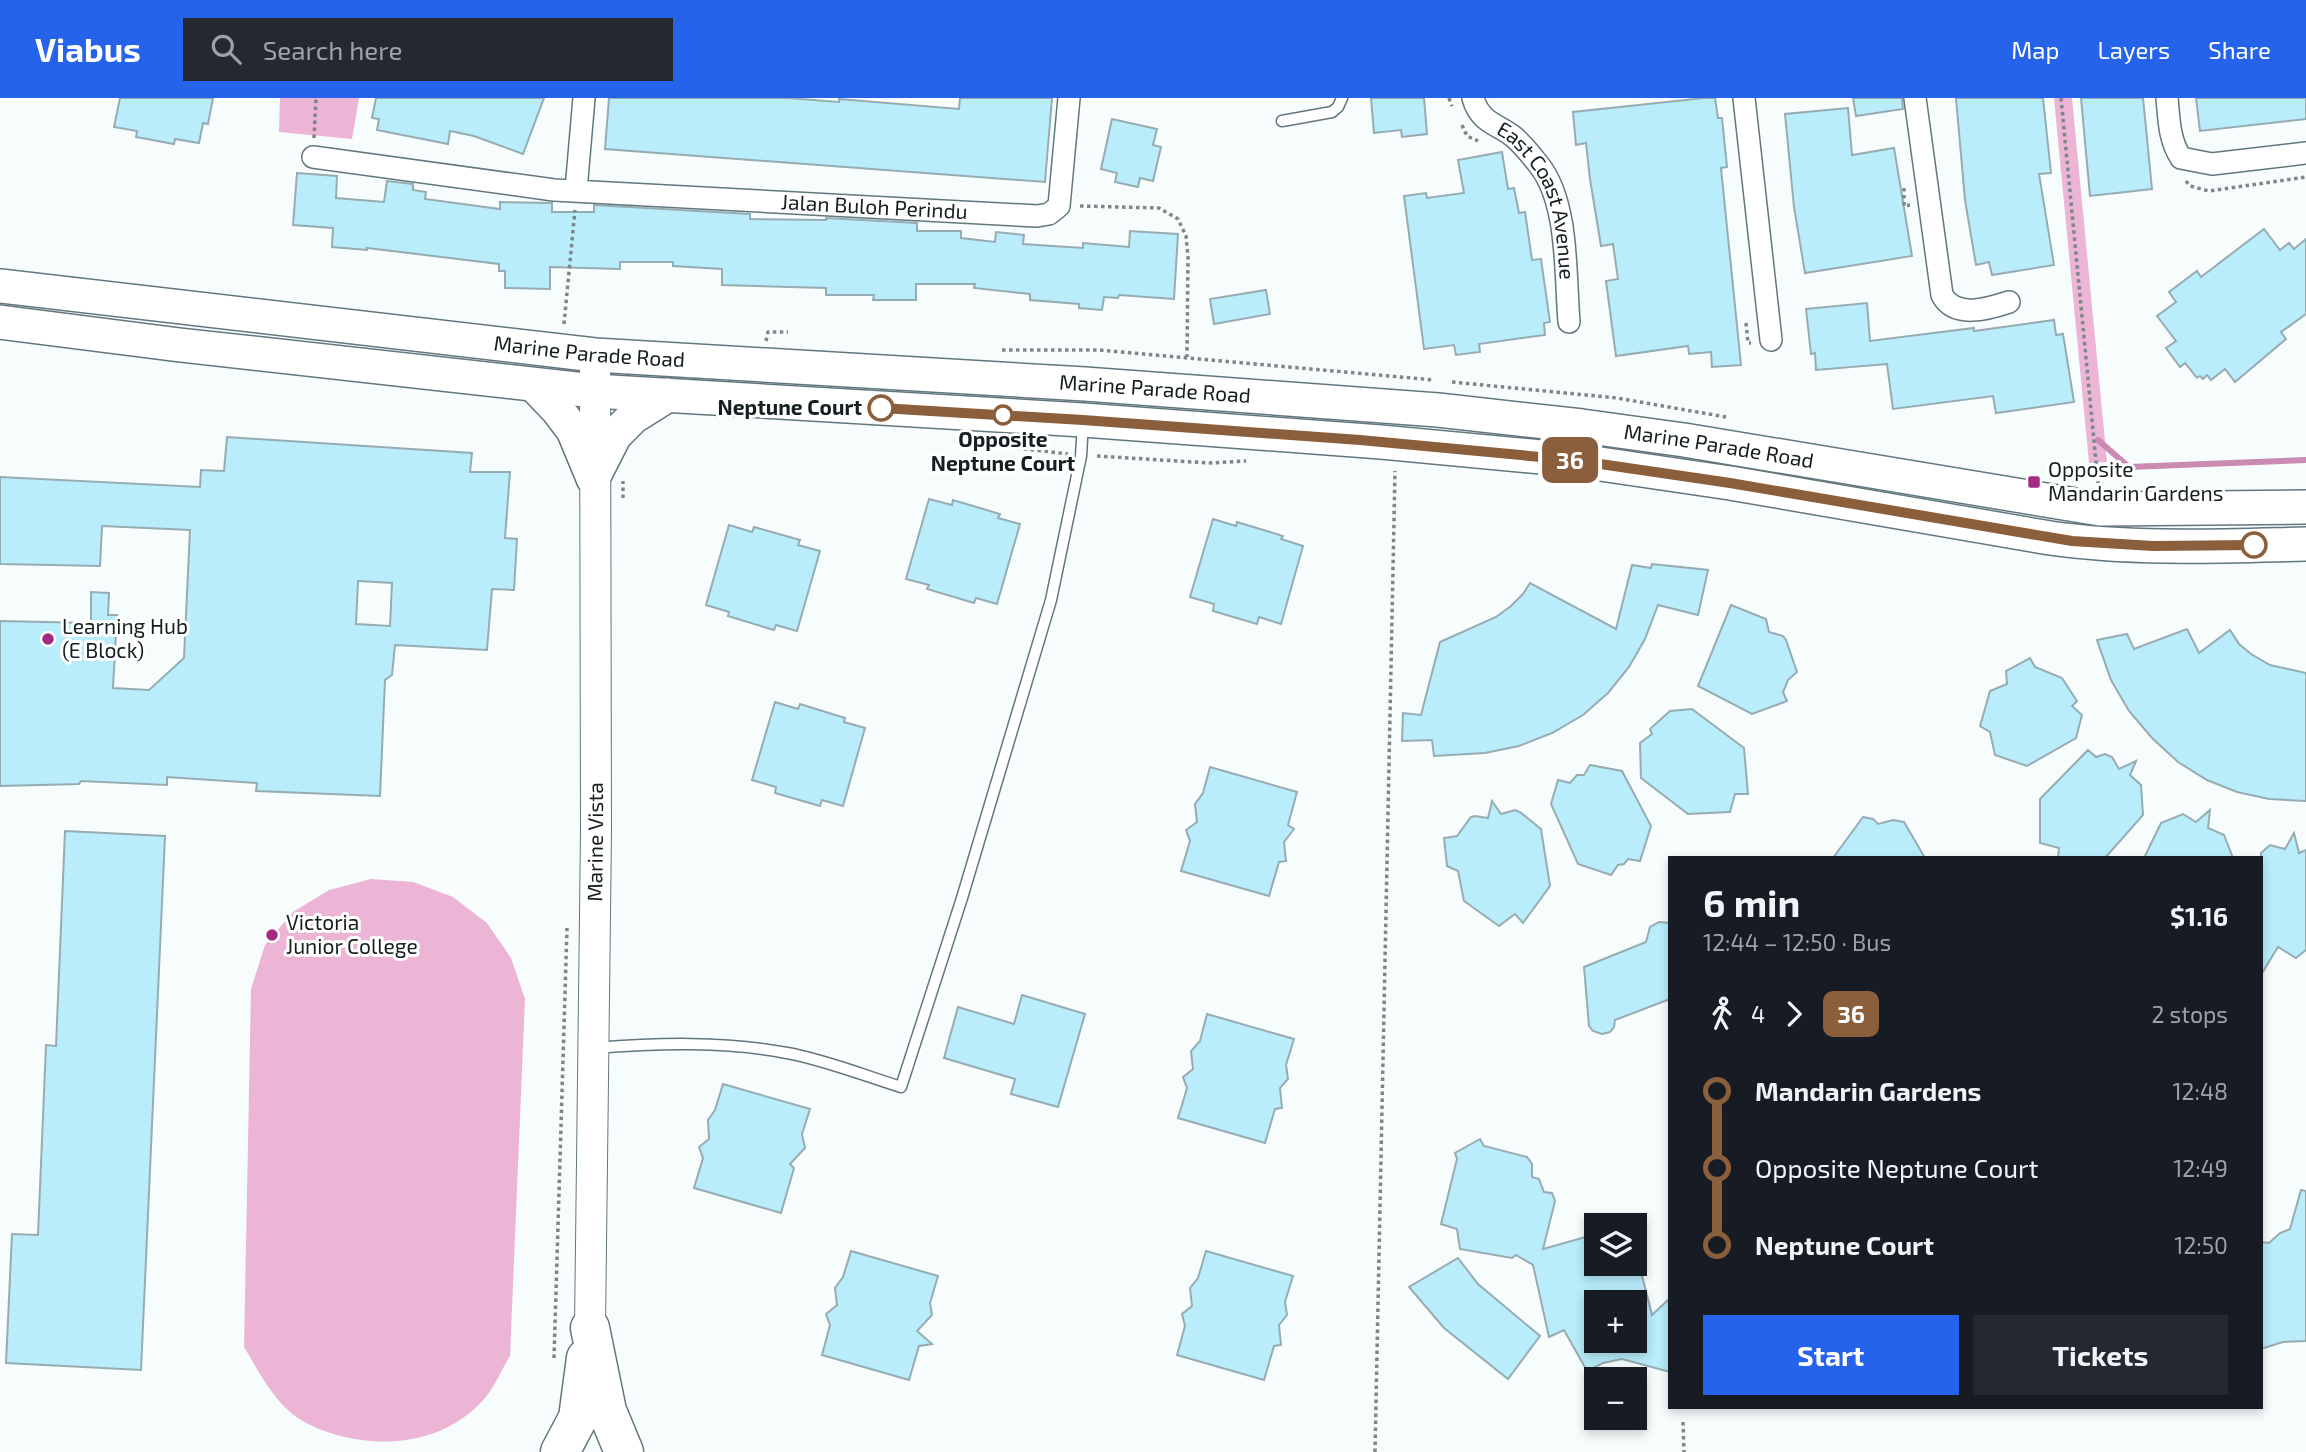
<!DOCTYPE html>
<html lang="en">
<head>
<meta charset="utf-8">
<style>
  body { margin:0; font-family:"Exo 2",sans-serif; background:#242831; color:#f1f3f6; height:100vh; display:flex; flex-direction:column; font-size:26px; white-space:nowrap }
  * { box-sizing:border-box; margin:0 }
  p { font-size:23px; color:#9ea1a6 }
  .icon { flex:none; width:38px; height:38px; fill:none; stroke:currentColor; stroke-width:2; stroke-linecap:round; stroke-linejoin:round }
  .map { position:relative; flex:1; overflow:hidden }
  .sheet { position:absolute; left:1668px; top:758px; width:595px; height:553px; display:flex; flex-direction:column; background:#171b24; border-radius:0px; box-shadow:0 4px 10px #0003 }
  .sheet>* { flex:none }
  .badge { padding:0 14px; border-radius:10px; font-size:24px; line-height:46px }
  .controls { position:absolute; left:1584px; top:1115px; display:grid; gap:14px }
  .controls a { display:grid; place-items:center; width:63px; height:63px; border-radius:0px; background:#171b24; box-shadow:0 4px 10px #0003; font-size:35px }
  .map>.badge { position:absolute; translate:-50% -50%; box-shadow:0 0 0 4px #fff }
  .legs { display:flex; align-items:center; gap:10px; height:77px; padding:0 35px; font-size:23px }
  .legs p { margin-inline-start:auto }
  .overview { display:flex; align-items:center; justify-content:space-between; height:119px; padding:0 35px }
  h1 { font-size:38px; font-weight:700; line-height:52px }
  .action { display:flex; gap:14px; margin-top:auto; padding:14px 35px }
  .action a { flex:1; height:80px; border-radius:0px; background:#2563eb; color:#fff; font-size:28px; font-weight:700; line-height:80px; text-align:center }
  .action a+a { background:#242831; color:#f1f3f6 }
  ul { padding:0 35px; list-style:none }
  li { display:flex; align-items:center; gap:24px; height:77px; font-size:26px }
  li i { display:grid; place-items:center; width:10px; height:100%; margin:0 9px; background:currentColor }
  li i::after { content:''; width:18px; height:18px; margin:-9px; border:5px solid; border-radius:50%; background:#171b24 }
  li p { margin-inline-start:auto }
  li:first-child i { background:linear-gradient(#0000 50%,currentColor 0) }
  li:last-child i { background:linear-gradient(currentColor 50%,#0000 0) }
  header { display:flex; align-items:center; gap:42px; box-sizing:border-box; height:98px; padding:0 35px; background:#2563eb; color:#fff }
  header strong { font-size:33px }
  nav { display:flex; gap:38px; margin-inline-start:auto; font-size:24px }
  .search { width:490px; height:63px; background:#242831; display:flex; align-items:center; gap:18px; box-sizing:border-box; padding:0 24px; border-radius:0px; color:#9ea1a6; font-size:26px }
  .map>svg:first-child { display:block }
</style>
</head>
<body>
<header>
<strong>Viabus</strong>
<div class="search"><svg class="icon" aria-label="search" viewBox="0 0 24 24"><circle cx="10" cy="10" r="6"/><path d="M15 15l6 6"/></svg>Search here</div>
<nav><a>Map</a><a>Layers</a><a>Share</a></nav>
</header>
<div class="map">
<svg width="2306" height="1354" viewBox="0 0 2306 1354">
  <rect width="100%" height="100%" fill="#f7fcfd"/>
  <g fill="#ecb5d6">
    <path d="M 280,0 L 359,0 L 352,41 L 279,34 Z"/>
    <path d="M 2054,0 L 2072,0 L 2107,364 L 2089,365 Z"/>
    <path d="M 371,781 L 413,784 L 453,799 L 487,825 L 511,860 L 525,901 L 510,1258 C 502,1271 495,1288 485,1300 C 439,1354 356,1354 299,1321 C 274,1304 259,1274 244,1249 L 251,891 L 265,847 L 293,814 L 329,792 Z"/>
  </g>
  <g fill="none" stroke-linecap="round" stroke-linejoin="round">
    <path stroke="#ca8ab2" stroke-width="6" d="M 2098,342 L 2129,369 L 2306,362"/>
  </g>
  <g fill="#b9edfc" stroke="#96acb2" stroke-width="2" fill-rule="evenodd">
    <path d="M 120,0 L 213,0 L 208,26 L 203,25 L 199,45 L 175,41 L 174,46 L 136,39 L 137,33 L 114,29 Z"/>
    <path d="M 376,0 L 544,0 L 523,56 L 474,38 L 450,33 L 448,46 L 377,32 L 379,21 L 372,20 Z"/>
    <path d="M 609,0 L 788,0 L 839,4 L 839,1 L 959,11 L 960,0 L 1052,0 L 1045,84 L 605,51 Z"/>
    <path d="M 1371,0 L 1424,0 L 1427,36 L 1402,39 L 1401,32 L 1374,35 Z"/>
    <path d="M 1704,0 L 1715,0 L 1718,20 L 1722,20 L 1727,69 L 1721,70 L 1741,267 L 1712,269 L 1711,254 L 1689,256 L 1688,248 L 1616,258 L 1606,183 L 1618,181 L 1613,146 L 1601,148 L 1590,81 L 1586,45 L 1576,47 L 1573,14 Z"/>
    <path d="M 1853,0 L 1902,0 L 1903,11 L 1856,18 Z"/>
    <path d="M 1956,0 L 2043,0 L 2051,75 L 2039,76 L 2054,167 L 1992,177 L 1989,164 L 1976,167 L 1965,102 Z"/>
    <path d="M 2081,0 L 2143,0 L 2152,91 L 2090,98 Z"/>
    <path d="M 2196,0 L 2306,0 L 2306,21 L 2200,33 Z"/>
    <path d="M 1848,10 L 1852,57 L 1894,50 L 1912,158 L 1805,175 L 1794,109 L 1785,16 Z"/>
    <path d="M 1112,21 L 1157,31 L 1153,47 L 1161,49 L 1153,83 L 1140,80 L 1138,89 L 1115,84 L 1117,75 L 1101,71 Z"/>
    <path d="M 1502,54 L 1508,91 L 1514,90 L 1519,115 L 1525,114 L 1532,162 L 1541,161 L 1550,224 L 1544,225 L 1545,237 L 1479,246 L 1480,254 L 1456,257 L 1454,247 L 1424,251 L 1404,98 L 1426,95 L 1427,100 L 1464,95 L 1458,62 Z"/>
    <path d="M 297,75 L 337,78 L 336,100 L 384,104 L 387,83 L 413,86 L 413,92 L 426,94 L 425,101 L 500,111 L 500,104 L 552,105 L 552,114 L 594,114 L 594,107 L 750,116 L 750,121 L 826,122 L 826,120 L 917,125 L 917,133 L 961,133 L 961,140 L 995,144 L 996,134 L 1024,137 L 1023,146 L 1083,150 L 1083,145 L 1129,149 L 1130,133 L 1178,136 L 1174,201 L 1119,197 L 1118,200 L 1104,199 L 1102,212 L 1079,210 L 1079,206 L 1030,202 L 1030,196 L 974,190 L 975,186 L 916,186 L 916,202 L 873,202 L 874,197 L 826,197 L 826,190 L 722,187 L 722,171 L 673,168 L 673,164 L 620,164 L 620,171 L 550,169 L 550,191 L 505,190 L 505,173 L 499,173 L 499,166 L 367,150 L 367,152 L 332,149 L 333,130 L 293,127 Z"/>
    <path d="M 2264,131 L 2280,152 L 2289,145 L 2294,151 L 2306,141 L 2306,216 L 2281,234 L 2286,241 L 2235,284 L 2225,271 L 2211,282 L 2207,277 L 2203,281 L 2200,278 L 2197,280 L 2185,265 L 2180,269 L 2166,250 L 2176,243 L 2157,218 L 2176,204 L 2169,194 L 2197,173 L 2201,179 Z"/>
    <path d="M 1266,192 L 1270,216 L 1214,226 L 1210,201 Z"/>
    <path d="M 1867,205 L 1870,243 L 1974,230 L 1974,233 L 2054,222 L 2056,237 L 2063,236 L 2074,304 L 1996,315 L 1993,298 L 1893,311 L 1887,266 L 1816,272 L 1815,255 L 1811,256 L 1806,211 Z"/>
    <path d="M 227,339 L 472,355 L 470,374 L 510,374 L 505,440 L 517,441 L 514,492 L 492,491 L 487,552 L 395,547 L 392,577 L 385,582 L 380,698 L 256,693 L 257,685 L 167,679 L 167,687 L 81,683 L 79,686 L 0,688 L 0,523 L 91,525 L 91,494 L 109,495 L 108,517 L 117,517 L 113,590 L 149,592 L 184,560 L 190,432 L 102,428 L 100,468 L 0,466 L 0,379 L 200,389 L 201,372 L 224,373 ZM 358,483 L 392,485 L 390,528 L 356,526 Z"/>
    <path d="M 929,401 L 952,407 L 953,402 L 1000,416 L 998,420 L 1020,426 L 997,506 L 976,500 L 974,505 L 927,491 L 929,487 L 906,481 Z"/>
    <path d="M 1213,421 L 1236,428 L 1237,424 L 1283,438 L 1281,441 L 1303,448 L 1281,526 L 1259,519 L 1257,526 L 1213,513 L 1214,506 L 1190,499 Z"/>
    <path d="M 729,427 L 752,434 L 754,429 L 800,442 L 798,447 L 820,453 L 797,533 L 776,527 L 774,532 L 728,518 L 729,514 L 706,507 Z"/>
    <path d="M 1652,466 L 1708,472 L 1698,517 L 1658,507 L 1645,541 L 1629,569 L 1608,595 L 1583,617 L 1552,635 L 1519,648 L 1485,655 L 1434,658 L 1432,642 L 1402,643 L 1403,615 L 1421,617 L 1440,544 L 1496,519 L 1511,508 L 1523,496 L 1530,485 L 1616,531 L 1632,467 L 1651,470 Z"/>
    <path d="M 1731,507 L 1766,521 L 1769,534 L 1783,538 L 1786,542 L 1797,574 L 1788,582 L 1783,594 L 1787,603 L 1752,616 L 1698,588 Z"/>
    <path d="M 2187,531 L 2199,555 L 2230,532 L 2239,546 L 2251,556 L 2270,567 L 2306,575 L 2306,703 L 2269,701 L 2237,694 L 2207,682 L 2178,664 L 2152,640 L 2129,613 L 2111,582 L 2097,542 L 2127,536 L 2134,551 Z"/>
    <path d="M 2030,560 L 2035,569 L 2062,580 L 2077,603 L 2072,608 L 2082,617 L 2076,640 L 2027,668 L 1995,657 L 1990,634 L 1980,628 L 1990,593 L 2007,586 L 2006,573 Z"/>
    <path d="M 775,604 L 798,611 L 800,606 L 845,620 L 844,624 L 865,630 L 843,708 L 822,702 L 820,708 L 775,695 L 776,689 L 752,682 Z"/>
    <path d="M 1692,611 L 1744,650 L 1748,696 L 1735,696 L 1730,714 L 1688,716 L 1641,680 L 1640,645 L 1652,636 L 1650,631 L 1670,613 Z"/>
    <path d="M 2088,652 L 2096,659 L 2105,656 L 2112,659 L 2119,671 L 2136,663 L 2130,677 L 2141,687 L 2143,717 L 2105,760 L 2058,760 L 2059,750 L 2040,745 L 2040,701 Z"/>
    <path d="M 1590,667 L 1622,673 L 1651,728 L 1640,763 L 1628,761 L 1624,766 L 1618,767 L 1611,777 L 1578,766 L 1551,706 L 1558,682 L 1570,685 L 1577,677 L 1584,677 Z"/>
    <path d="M 1210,669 L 1297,694 L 1288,727 L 1294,731 L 1284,744 L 1286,763 L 1279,764 L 1269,798 L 1181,773 L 1190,743 L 1186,732 L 1197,724 L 1195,706 L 1203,695 Z"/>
    <path d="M 1492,703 L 1501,716 L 1515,712 L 1520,714 L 1541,731 L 1550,788 L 1523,825 L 1515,816 L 1499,828 L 1464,803 L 1458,773 L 1447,768 L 1444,740 L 1457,738 L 1471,719 L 1475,718 L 1488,720 Z"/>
    <path d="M 2210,712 L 2208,730 L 2224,737 L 2233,760 L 2144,760 L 2161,725 L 2183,716 L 2196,724 Z"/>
    <path d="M 1863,719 L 1873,721 L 1878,726 L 1893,722 L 1904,724 L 1925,760 L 1833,760 Z"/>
    <path d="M 65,733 L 165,738 L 141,1272 L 6,1265 L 12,1136 L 38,1137 L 46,947 L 56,948 Z"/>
    <path d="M 2294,735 L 2299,755 L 2306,752 L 2306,852 L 2296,860 L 2278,849 L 2261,877 L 2261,755 L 2270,747 L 2285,751 Z"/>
    <path d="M 1659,824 L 1670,825 L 1670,901 L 1615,922 L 1614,929 L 1610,934 L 1602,936 L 1593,933 L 1589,928 L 1584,869 L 1646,844 L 1650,829 Z"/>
    <path d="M 1022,897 L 1085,916 L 1058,1009 L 1011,996 L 1015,981 L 944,960 L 958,909 L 1014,926 Z"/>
    <path d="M 1207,916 L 1294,941 L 1286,967 L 1288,981 L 1280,990 L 1282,1010 L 1275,1011 L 1265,1045 L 1178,1020 L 1187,990 L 1183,979 L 1193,971 L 1191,953 L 1200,943 Z"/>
    <path d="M 723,986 L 810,1011 L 802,1036 L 805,1050 L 790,1066 L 794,1070 L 781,1115 L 694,1090 L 703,1060 L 699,1049 L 709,1041 L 708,1022 L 715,1012 Z"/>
    <path d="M 1480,1041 L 1484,1048 L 1527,1059 L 1532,1066 L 1532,1079 L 1539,1081 L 1544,1094 L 1552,1095 L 1555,1103 L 1543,1151 L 1596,1136 L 1596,1166 L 1639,1166 L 1652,1217 L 1670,1200 L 1670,1274 L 1622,1261 L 1603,1265 L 1587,1273 L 1564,1232 L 1549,1239 L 1533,1167 L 1516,1157 L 1512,1160 L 1460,1151 L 1457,1131 L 1441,1126 L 1457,1061 L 1455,1055 ZM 1596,1204 L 1634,1204 L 1634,1242 L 1596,1242 Z"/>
    <path d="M 2301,1092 L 2306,1093 L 2306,1243 L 2283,1244 L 2261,1251 L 2261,1144 L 2269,1145 L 2280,1135 L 2290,1131 Z"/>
    <path d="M 851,1153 L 938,1178 L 930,1205 L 932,1217 L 917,1233 L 932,1246 L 919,1248 L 909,1282 L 822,1257 L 830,1227 L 826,1216 L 837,1207 L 835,1190 L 843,1179 Z"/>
    <path d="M 1206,1153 L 1293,1178 L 1285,1204 L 1287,1217 L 1279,1227 L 1281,1247 L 1274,1248 L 1264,1282 L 1177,1257 L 1185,1228 L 1182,1216 L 1192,1208 L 1190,1190 L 1198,1180 Z"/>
    <path d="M 1458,1160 L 1478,1186 L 1540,1238 L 1508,1281 L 1444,1230 L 1409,1189 Z"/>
  </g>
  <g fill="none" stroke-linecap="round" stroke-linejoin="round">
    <g stroke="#62777d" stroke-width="13">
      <g id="lane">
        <path d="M 1282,23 L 1332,14 L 1338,9 L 1342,0"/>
        <path d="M 594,950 C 658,945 724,943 787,955 C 822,961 866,978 901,989 L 962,800 L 1051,502 L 1081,358 L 1083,324"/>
      </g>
    </g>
    <g stroke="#62777d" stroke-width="24">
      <g id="street">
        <path id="s1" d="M 1473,0 C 1480,25 1496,25 1514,39 C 1523,47 1532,58 1539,67 C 1569,105 1565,176 1569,224"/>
        <path d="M 1744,0 L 1771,242"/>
        <path d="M 1915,0 L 1942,197 C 1955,221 1988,211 2009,204"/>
        <path d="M 2167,0 C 2169,21 2169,42 2181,60 L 2212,66 L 2306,55"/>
        <path id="s2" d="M 313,59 L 554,92 L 1037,118 L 1049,116 L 1059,108 L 1069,0"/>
        <path d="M 576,92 L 584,0"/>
      </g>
    </g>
    <g stroke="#62777d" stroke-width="32">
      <g id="secondary">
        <path id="s3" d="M 590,1230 L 596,733 L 595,257"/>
      </g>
    </g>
    <g stroke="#62777d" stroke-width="36">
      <g id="primary">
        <path id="s4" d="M 0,188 L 595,257 L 1085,286 L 1438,312 L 1582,328 L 1684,342 L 2100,411 L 2306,409"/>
        <path d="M 0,224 L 180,247 L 594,293 L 1083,322 L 1381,344 L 1573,362 L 1730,385 L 2050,440 C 2135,452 2221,448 2306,446"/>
        <path d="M 534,287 L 557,311 L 573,332 L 593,380"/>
        <path d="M 593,380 L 615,337 L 633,319 L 668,297"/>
      </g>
    </g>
    <g stroke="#62777d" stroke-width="41">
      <g id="highway">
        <path d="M 590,1230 L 607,1313 L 624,1354"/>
        <path d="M 560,1354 L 578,1320 L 586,1260"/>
      </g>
    </g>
    <g stroke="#7f8688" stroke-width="3.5" stroke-dasharray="3.5 3.5" stroke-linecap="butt">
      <path d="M 1449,0 L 1452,8"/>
      <path d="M 2061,0 L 2098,385"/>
      <path d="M 1462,27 L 1467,38 L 1478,43"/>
      <path d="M 314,40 L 316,0"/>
      <path d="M 2186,83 L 2190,88 L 2209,93 L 2306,79"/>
      <path d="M 1904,90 L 1904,108 L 1910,107"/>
      <path d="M 1080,108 L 1159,110 L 1178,121 L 1186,138 L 1188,159 L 1187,259"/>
      <path d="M 1746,225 L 1748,245 L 1751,245"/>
      <path d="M 564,226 L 575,112"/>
      <path d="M 766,243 L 768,234 L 788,234"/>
      <path d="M 1002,252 L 1099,252 L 1434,282"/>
      <path d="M 1452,284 L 1617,300 L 1726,319"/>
      <path d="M 975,345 L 1068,356"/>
      <path d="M 1097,358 L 1209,365 L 1246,363"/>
      <path d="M 623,400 L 623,383"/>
      <path d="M 554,1260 L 567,830"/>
      <path d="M 1683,1324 L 1684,1354"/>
      <path d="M 1375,1354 L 1395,373"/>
    </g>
    <use href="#lane" stroke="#fff" stroke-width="10"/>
    <use href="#street" stroke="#fff" stroke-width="21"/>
    <use href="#secondary" stroke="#fff" stroke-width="30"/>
    <use href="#primary" stroke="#fff" stroke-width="33"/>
    <use href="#highway" stroke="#fff" stroke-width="38"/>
  </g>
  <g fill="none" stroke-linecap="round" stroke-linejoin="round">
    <g stroke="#fff" stroke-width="16">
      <path id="line-1" d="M 881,310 L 1083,322 L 1360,342 L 1573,362 L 1730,385 L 2072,443 L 2153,448 L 2254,447"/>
    </g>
    <use href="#line-1" stroke="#8b5e3c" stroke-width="10"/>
  </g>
  <g fill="#fff" stroke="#8b5e3c" stroke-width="3.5">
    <circle cx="881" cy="310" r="12"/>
    <circle cx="1003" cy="317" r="9"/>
    <circle cx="2254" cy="447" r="12"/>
  </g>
  <g fill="#a42b81" stroke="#fff" stroke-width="2.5">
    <rect x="2027" y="377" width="14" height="14" rx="3.5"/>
    <circle cx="48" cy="541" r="7"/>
    <circle cx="272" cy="837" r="7"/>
  </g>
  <g text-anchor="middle" stroke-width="6" stroke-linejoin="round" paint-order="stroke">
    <g font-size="21" fill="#151e20" stroke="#fff">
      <text dy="7" stroke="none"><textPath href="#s1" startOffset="128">East Coast Avenue</textPath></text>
      <text dy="7" stroke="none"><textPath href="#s2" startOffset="564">Jalan Buloh Perindu</textPath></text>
      <text dy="7" stroke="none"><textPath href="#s4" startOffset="593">Marine Parade Road</textPath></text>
      <text dy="7" stroke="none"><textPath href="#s4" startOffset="1160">Marine Parade Road</textPath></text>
      <text dy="7" stroke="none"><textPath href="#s4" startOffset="1727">Marine Parade Road</textPath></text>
      <text dy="7" stroke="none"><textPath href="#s3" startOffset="486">Marine Vista</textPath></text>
    </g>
    <g font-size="21" font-weight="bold" fill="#151e20" stroke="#fff" text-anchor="end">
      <text x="862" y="317">Neptune Court</text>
      <text x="1003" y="349" text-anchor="middle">Opposite<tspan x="1003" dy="24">Neptune Court</tspan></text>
    </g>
    <g font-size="21" fill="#151e20" stroke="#fff" text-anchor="start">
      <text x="2048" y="379">Opposite<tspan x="2048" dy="24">Mandarin Gardens</tspan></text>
      <text x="62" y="536">Learning Hub<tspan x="62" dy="24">(E Block)</tspan></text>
      <text x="286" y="832">Victoria<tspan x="286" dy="24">Junior College</tspan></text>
    </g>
  </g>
</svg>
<div class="controls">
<a><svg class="icon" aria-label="layers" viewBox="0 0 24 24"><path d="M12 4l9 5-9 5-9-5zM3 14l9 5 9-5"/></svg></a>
<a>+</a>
<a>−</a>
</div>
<b class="badge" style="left:1570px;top:362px;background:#8b5e3c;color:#fff">36</b>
<section class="sheet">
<div class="overview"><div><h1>6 min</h1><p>12:44 – 12:50 · Bus</p></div><b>$1.16</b></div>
<div class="legs"><svg class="icon" aria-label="walk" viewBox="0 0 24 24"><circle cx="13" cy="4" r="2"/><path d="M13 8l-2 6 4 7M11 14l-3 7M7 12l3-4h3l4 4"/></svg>4<svg class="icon" aria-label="forward" viewBox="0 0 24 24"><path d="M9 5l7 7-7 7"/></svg><b class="badge" style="background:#8b5e3c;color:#fff">36</b><p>2 stops</p></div>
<ul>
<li><i style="color:#8b5e3c"></i><b>Mandarin Gardens</b><p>12:48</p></li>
<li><i style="color:#8b5e3c"></i><span>Opposite Neptune Court</span><p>12:49</p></li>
<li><i style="color:#8b5e3c"></i><b>Neptune Court</b><p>12:50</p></li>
</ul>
<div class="action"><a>Start</a><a>Tickets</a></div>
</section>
</div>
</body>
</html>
